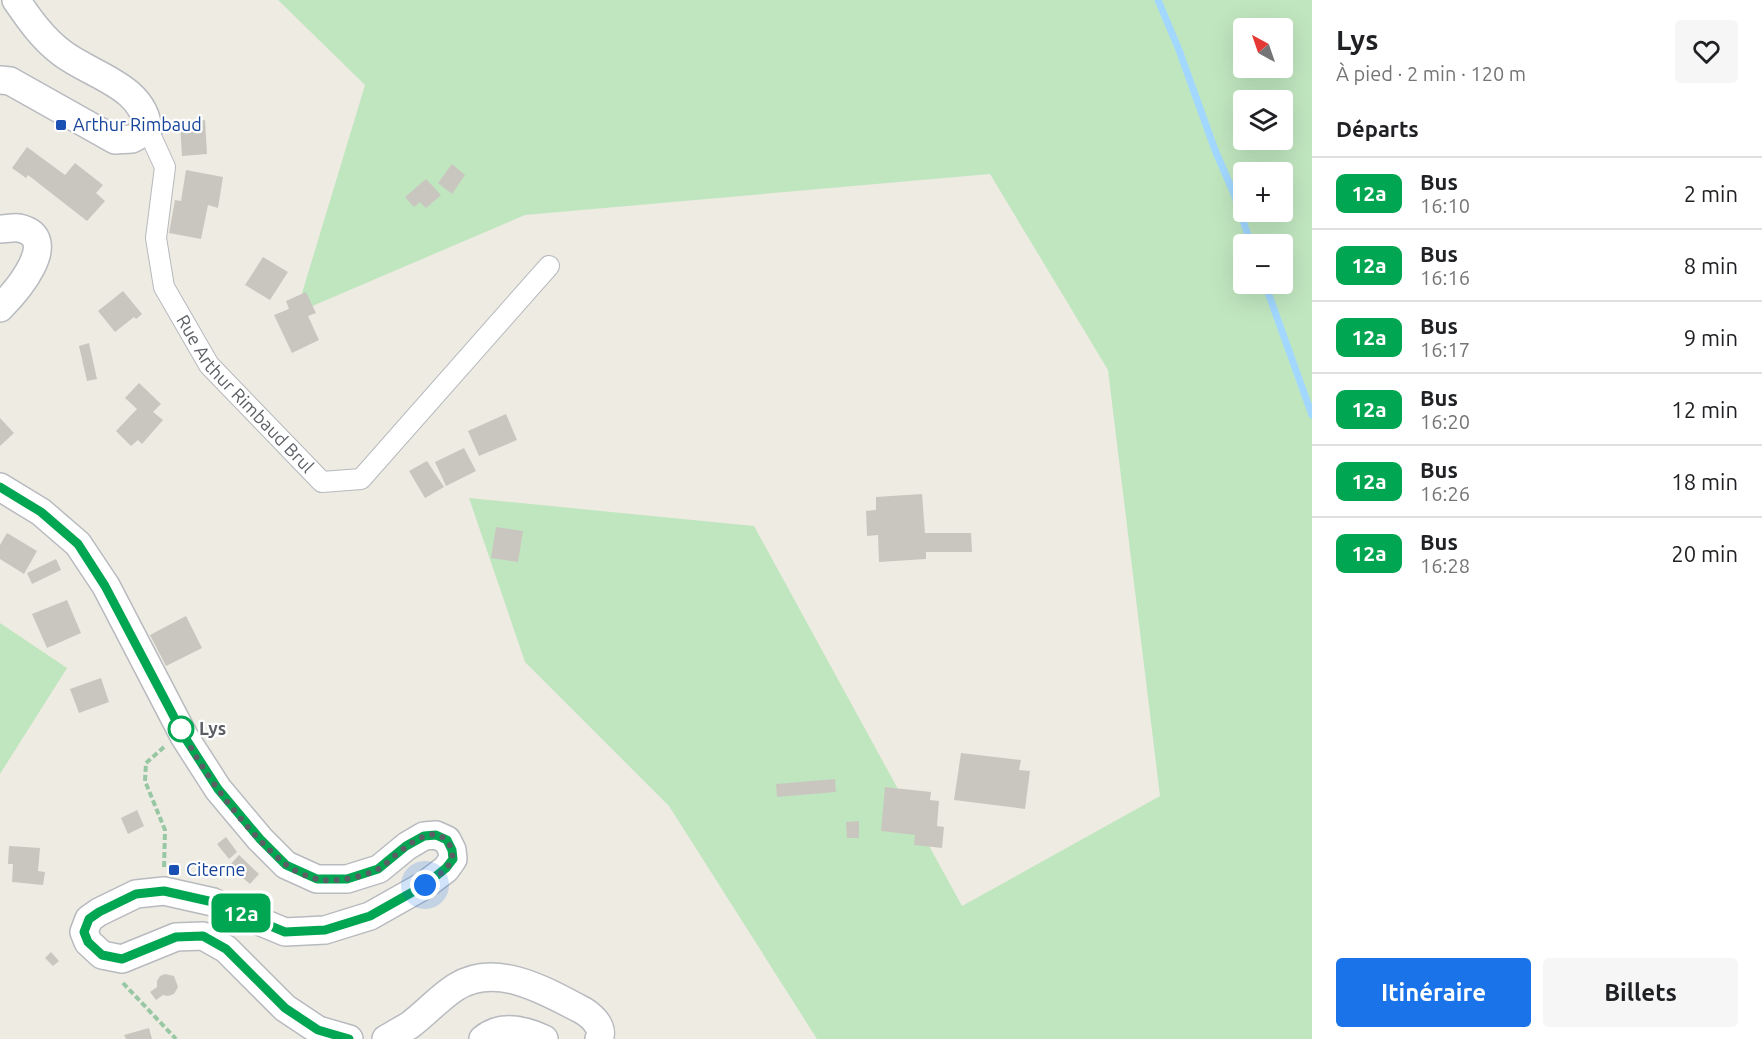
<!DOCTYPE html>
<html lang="fr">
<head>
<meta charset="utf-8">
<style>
  body { margin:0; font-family:Ubuntu,sans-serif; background:#f6f6f6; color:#202124; height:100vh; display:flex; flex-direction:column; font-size:22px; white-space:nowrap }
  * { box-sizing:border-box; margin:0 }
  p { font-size:20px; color:#757577 }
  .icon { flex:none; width:33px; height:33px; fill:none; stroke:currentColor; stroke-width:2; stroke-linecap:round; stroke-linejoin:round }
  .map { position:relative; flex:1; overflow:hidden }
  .sheet { display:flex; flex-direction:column; background:#fff; width:450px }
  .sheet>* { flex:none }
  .badge { padding:0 12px; border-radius:9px; font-size:21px; line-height:39px }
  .needle { width:39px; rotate:320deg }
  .buttons { position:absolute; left:1233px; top:18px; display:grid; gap:12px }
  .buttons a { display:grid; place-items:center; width:60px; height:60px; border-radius:6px; background:#fff; box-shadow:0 6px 24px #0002; font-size:30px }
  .you { position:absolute; width:30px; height:30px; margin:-15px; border:4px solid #fff; border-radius:50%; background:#1a73e8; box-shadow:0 0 0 9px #1a73e833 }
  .map>.badge { position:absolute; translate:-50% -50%; box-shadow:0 0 0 3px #fff }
  h2 { padding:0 24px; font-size:22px; line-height:54px }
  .round { display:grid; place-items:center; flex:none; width:63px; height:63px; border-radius:6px; background:#f6f6f6 }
  .head { display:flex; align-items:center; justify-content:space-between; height:102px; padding:0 24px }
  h1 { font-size:28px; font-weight:700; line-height:45px }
  .primary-button { display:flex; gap:12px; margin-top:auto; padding:12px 24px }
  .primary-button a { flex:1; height:69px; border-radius:6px; background:#1a73e8; color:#fff; font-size:24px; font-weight:700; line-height:69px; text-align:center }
  .primary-button a+a { background:#f6f6f6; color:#202124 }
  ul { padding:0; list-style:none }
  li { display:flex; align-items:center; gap:18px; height:72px; padding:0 24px; border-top:2px solid #e0e0e0 }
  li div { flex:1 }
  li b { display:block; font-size:22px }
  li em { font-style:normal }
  li .badge { min-width:66px; font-weight:700; text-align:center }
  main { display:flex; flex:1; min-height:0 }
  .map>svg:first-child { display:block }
</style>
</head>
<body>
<main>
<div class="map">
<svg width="1312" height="1039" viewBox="0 0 1312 1039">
  <rect width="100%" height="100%" fill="#eeebe3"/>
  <g fill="#c0e6bf" fill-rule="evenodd">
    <path d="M 278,0 L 1312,0 L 1312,1039 L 817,1039 L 669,806 L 525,662 L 469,498 L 754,526 L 962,906 L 1160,796 L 1108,370 L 990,174 L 525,215 L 296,313 L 365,85 ZM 1244,28 L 1282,28 L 1282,68 L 1244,68 ZM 1244,100 L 1282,100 L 1282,140 L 1244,140 ZM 1244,172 L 1282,172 L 1282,212 L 1244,212 ZM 1244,244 L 1282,244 L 1282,284 L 1244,284 Z"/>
    <path d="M 0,623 L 67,668 L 0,774 Z"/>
  </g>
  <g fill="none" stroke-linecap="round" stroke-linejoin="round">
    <g stroke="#a2d8ff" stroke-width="7">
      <path d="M 1158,0 L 1179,50 L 1215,150 L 1234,194 L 1251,244"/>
      <path d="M 1265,284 L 1312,415"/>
    </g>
  </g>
  <g fill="#c9c6c0">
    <path d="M 205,120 L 207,154 L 182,156 L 180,124 Z"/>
    <path d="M 27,147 L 65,175 L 75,163 L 103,185 L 96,193 L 105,201 L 87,221 L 28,175 L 26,178 L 12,168 Z"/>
    <path d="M 452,164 L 465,175 L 452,194 L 438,183 Z"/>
    <path d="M 186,170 L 223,177 L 218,208 L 208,205 L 201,239 L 169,233 L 175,200 L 181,201 Z"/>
    <path d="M 426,179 L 441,195 L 426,208 L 420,202 L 414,207 L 405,197 Z"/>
    <path d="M 263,257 L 288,272 L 270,300 L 245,285 Z"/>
    <path d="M 123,291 L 142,314 L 136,319 L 134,317 L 115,332 L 98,311 Z"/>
    <path d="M 306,292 L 316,313 L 308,316 L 319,340 L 292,353 L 274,315 L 289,309 L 286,301 Z"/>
    <path d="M 89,343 L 97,379 L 87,381 L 79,346 Z"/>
    <path d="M 139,383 L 161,404 L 153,412 L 163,420 L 142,444 L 138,440 L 131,446 L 116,431 L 137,409 L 125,398 Z"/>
    <path d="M 506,414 L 517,440 L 479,456 L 468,431 Z"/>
    <path d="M 0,418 L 14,433 L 0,446 Z"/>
    <path d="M 464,448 L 476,471 L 446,486 L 435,462 Z"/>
    <path d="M 427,461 L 444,487 L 425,498 L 409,471 Z"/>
    <path d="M 922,494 L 925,533 L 971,533 L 972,552 L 926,552 L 926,559 L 879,562 L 878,535 L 867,536 L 866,511 L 876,510 L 876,497 Z"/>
    <path d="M 496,527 L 523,531 L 518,562 L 491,558 Z"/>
    <path d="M 7,533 L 37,551 L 24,574 L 0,559 L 0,545 Z"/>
    <path d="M 56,559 L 61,570 L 32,584 L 27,573 Z"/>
    <path d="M 67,600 L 81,633 L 47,648 L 32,614 Z"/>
    <path d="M 186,616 L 202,648 L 166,666 L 150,635 Z"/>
    <path d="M 101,678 L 109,702 L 79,713 L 70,689 Z"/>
    <path d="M 961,753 L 1021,760 L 1019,770 L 1030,771 L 1025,809 L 954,800 Z"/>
    <path d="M 835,779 L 836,792 L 777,797 L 776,784 Z"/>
    <path d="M 885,787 L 931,792 L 930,800 L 939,801 L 937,826 L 944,827 L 942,848 L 914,845 L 915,835 L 881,831 Z"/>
    <path d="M 137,810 L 144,826 L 128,834 L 121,818 Z"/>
    <path d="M 859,821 L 859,838 L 847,838 L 846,822 Z"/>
    <path d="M 226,837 L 237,852 L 229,859 L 217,844 Z"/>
    <path d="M 9,846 L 40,848 L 38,871 L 45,872 L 43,885 L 12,882 L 13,864 L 8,864 Z"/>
    <path d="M 239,855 L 259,874 L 250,884 L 229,866 Z"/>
    <path d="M 51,952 L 59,961 L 53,966 L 45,958 Z"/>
    <path d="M 165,974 L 174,976 L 178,987 L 174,994 L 168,996 L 163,995 L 156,1000 L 150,992 L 157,987 L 157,981 L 160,976 Z"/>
    <path d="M 149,1028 L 152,1039 L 126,1039 L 124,1035 Z"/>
  </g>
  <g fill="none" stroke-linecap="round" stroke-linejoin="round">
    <g stroke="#b6b9bd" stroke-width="22">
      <g id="minor">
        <path id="s1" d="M 148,130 L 165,167 L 156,238 L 164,287 L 209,365 L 322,482 L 361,479 L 549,266"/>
      </g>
    </g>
    <g stroke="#b7babf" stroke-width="30">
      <g id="secondary">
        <path d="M 0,80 L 10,81 L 115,140 L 132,139 L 148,130 C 145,86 92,76 62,53 C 43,39 29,19 16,0"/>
        <path d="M 0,229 C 6,229 14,227 19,228 C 64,238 14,294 0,308"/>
        <path d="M 0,487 L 41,512 L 78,544 L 106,586 L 184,736 L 218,789 L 260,839 L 286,865 L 317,879 L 347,879 L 379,869 L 407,846 L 424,836 L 436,835 L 447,840 L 452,850 L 453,859 L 446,869 L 425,885 L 370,916 L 325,930 L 285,932 L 213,902 L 164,891 L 136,894 L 99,912 L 89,919 L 84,932 L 88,942 L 102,955 L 122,959 L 176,937 L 203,936 L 226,949 L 285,1008 L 318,1030 L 349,1039"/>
        <path d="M 386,1039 C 394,1034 402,1030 410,1025 C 426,1013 440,997 456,987 C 495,962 544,990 578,1008 C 589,1013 605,1026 599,1039"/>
        <path d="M 483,1039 C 501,1024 525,1030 544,1039"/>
      </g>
    </g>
    <g stroke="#98c7a4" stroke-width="4" stroke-dasharray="6 3" stroke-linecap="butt">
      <path d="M 164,747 L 146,763 L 145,781 L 165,830 L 164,869"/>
      <path d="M 123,983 L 176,1039"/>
    </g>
    <use href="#minor" stroke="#fff" stroke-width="20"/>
    <use href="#secondary" stroke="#fff" stroke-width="27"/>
  </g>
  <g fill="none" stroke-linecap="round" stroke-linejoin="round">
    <g stroke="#fff" stroke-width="14">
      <path id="line" d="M 0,487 L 41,512 L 78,544 L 105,586 L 184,736 L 218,789 L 260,839 L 286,865 L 317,879 L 347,879 L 378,869 L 406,846 L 424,836 L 436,835 L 447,840 L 452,850 L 453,859 L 446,868 L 425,885 L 370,916 L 325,930 L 285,932 L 213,902 L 164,891 L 136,894 L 99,912 L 89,919 L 84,932 L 88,942 L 102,955 L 122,959 L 176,937 L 203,936 L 226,949 L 285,1008 L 318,1030 L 349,1039"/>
    </g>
    <use href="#line" stroke="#00a651" stroke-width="9"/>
    <path stroke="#5b5f64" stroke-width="6" stroke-dasharray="0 10.8" d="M 181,729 C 202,773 247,832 284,863 C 291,870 308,877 317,879 C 334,883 365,877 380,868 C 395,858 431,816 449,844 C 461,863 438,875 425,885"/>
  </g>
  <g fill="#1a4fb4" stroke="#fff" stroke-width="2">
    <rect x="55" y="119" width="12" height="12" rx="3"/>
    <rect x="168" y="864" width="12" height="12" rx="3"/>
  </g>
  <circle fill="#fff" stroke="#00a651" stroke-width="3" cx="181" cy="729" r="12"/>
  <g text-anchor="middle" stroke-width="4.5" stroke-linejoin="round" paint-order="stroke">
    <g font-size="18" fill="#164399" stroke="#fff" text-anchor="start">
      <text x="73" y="131">Arthur Rimbaud</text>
      <text x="186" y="876">Citerne</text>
    </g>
    <g font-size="18" fill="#5b5f64" stroke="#fff">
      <text dy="6" stroke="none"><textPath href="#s1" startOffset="297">Rue Arthur Rimbaud Brul</textPath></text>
    </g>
    <g font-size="18" font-weight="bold" fill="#5b5f64" stroke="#fff" text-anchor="start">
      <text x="199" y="735">Lys</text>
    </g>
  </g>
</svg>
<div class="buttons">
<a><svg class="needle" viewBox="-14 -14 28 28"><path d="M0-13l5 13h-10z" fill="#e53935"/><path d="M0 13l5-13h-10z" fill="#757577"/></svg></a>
<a><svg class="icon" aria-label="layers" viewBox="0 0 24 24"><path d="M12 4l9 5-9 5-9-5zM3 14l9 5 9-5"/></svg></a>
<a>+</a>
<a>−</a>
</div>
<div class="you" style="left:425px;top:885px"></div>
<b class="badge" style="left:241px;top:913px;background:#00a651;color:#fff">12a</b>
</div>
<section class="sheet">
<div class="head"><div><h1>Lys</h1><p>À pied · 2 min · 120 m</p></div><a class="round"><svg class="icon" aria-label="heart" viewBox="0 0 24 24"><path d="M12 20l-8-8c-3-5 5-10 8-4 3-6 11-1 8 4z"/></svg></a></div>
<h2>Départs</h2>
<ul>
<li><span class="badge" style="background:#00a651;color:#fff">12a</span><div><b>Bus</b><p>16:10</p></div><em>2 min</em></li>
<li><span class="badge" style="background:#00a651;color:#fff">12a</span><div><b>Bus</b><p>16:16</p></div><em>8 min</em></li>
<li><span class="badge" style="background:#00a651;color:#fff">12a</span><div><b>Bus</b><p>16:17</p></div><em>9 min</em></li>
<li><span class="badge" style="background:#00a651;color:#fff">12a</span><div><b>Bus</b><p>16:20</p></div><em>12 min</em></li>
<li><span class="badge" style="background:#00a651;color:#fff">12a</span><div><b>Bus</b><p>16:26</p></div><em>18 min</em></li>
<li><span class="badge" style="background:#00a651;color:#fff">12a</span><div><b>Bus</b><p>16:28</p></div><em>20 min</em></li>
</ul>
<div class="primary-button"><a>Itinéraire</a><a>Billets</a></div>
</section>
</main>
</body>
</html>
